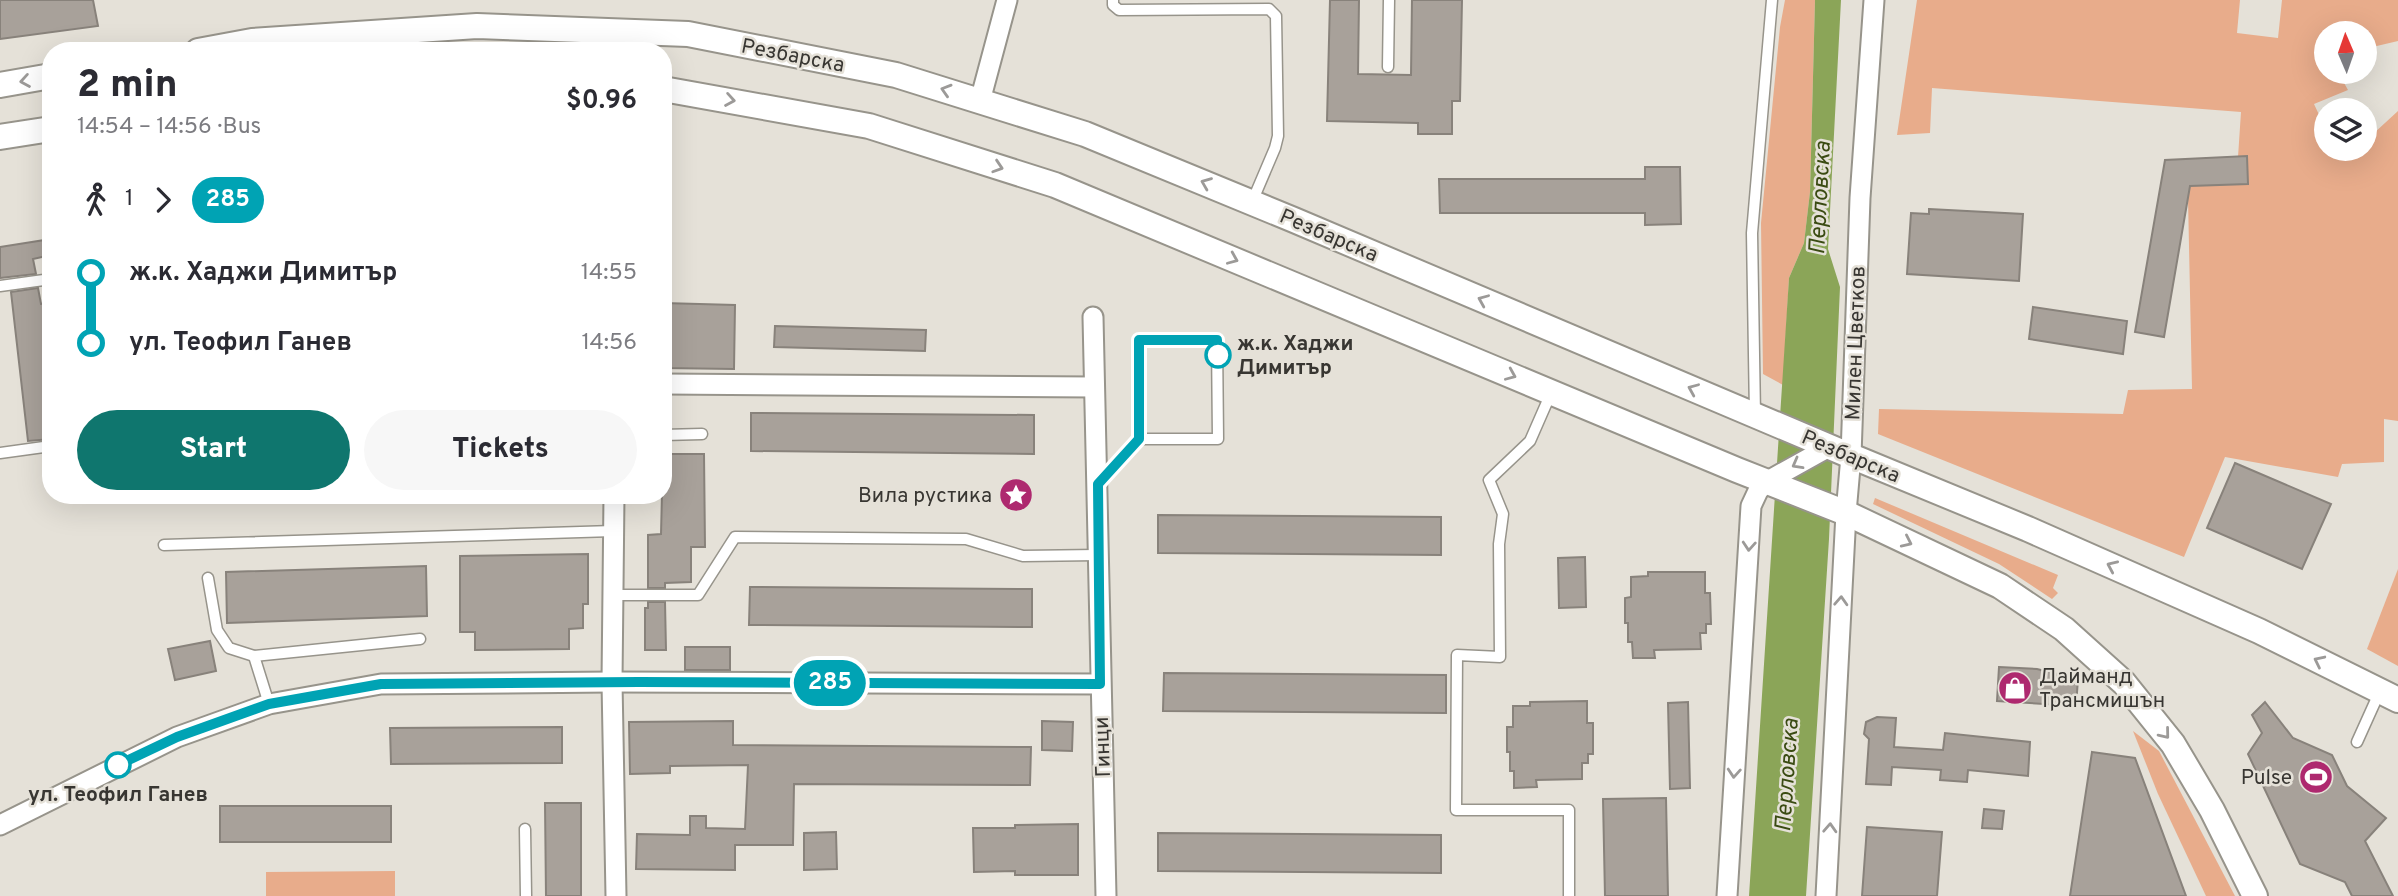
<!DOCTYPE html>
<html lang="en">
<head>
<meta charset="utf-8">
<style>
  body { margin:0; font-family:Overpass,sans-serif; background:#f7f7f7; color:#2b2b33; height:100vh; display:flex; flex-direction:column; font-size:26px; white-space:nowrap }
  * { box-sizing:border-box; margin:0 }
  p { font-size:23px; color:#7c7c81 }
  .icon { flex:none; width:38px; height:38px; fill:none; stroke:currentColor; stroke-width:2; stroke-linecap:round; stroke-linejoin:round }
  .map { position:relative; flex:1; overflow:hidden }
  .side { position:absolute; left:42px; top:42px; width:630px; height:462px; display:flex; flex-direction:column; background:#fff; border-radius:28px; box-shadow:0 7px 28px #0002 }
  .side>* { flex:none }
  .badge { padding:0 14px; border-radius:23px; font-size:24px; line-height:46px }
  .needle { width:46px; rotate:358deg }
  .buttons { position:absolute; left:2314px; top:21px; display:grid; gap:14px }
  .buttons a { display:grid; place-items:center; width:63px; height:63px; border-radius:50%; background:#fff; box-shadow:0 7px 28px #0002; font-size:35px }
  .map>.badge { position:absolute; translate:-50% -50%; box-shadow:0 0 0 4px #fff }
  .legs { display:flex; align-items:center; gap:10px; height:77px; padding:0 35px; font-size:23px }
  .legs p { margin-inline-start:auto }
  .overview { display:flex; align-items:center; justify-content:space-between; height:119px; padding:0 35px }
  h1 { font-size:38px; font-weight:800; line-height:52px }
  .action { display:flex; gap:14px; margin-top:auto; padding:14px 35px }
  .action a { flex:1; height:80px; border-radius:42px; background:#0f766e; color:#fff; font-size:28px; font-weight:800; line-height:80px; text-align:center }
  .action a+a { background:#f7f7f7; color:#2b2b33 }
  ul { padding:0 35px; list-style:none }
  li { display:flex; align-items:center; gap:24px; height:70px; font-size:26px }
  li i { display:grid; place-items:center; width:10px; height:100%; margin:0 9px; background:currentColor }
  li i::after { content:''; width:18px; height:18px; margin:-9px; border:5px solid; border-radius:50%; background:#fff }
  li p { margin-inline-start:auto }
  li:first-child i { background:linear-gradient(#0000 50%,currentColor 0) }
  li:last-child i { background:linear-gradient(currentColor 50%,#0000 0) }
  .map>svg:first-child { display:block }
</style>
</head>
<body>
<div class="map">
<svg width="2398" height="896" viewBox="0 0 2398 896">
  <rect width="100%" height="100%" fill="#e5e1d8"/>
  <g fill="#e8ac8b">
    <path d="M 1785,0 L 1815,0 L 1810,192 L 1804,243 L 1789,278 L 1783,385 L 1763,374 L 1761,223 L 1780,27 Z"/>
    <path d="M 1917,0 L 2240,0 L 2237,33 L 2278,38 L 2282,0 L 2398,0 L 2398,41 L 2364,49 L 2364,33 L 2326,33 L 2326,72 L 2338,72 L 2348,90 L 2314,104 L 2321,119 L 2326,121 L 2326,149 L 2364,149 L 2364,132 L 2373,134 L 2398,111 L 2398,421 L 2384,419 L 2384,462 L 2342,464 L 2338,477 L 2225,457 L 2184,557 L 1878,434 L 1879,409 L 2123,414 L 2128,390 L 2192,389 L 2188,198 L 2190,186 L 2248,183 L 2247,157 L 2238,157 L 2241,112 L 1932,88 L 1930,133 L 1897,135 Z"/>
    <path d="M 1875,498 L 2058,575 L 2053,588 L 2058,593 L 2052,599 L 1999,564 L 1873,504 Z"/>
    <path d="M 2398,569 L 2398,666 L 2367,649 Z"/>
    <path d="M 2133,731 L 2159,751 L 2235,896 L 2206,896 L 2158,794 Z"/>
    <path d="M 395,871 L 395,896 L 266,896 L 266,872 Z"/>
  </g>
  <path fill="#8ba558" d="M 1815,0 L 1841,0 L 1828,249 L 1840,287 L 1829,539 L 1806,896 L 1749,896 L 1789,278 L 1804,243 L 1810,192 Z"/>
  <g fill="#a8a19a" stroke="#88827b" stroke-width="2">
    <path d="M 0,0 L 93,0 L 98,26 L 0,39 Z"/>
    <path d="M 1330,0 L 1359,0 L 1358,74 L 1411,75 L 1412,0 L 1462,0 L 1460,101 L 1452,101 L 1452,134 L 1418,134 L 1418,123 L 1327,121 Z"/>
    <path d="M 2247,156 L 2248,184 L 2190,186 L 2164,337 L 2135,332 L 2165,160 Z"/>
    <path d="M 1645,167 L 1680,167 L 1681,224 L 1645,225 L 1645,213 L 1440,213 L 1439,179 L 1645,179 Z"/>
    <path d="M 1929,209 L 2023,214 L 2019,281 L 1907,274 L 1911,213 L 1929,214 Z"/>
    <path d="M 51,239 L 51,255 L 33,259 L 36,274 L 0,278 L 0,247 Z"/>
    <path d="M 38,288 L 41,304 L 51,303 L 51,439 L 28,441 L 11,292 Z"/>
    <path d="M 663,303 L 735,305 L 734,369 L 663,368 Z"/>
    <path d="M 2033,307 L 2127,321 L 2123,354 L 2029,339 Z"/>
    <path d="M 775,326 L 926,330 L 925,351 L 774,347 Z"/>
    <path d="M 751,413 L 1034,415 L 1034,454 L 751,451 Z"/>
    <path d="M 663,454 L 704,454 L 705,547 L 691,547 L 691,582 L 665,583 L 665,588 L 648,588 L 648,535 L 661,534 Z"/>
    <path d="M 2235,463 L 2331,504 L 2302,569 L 2207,528 Z"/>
    <path d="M 1158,515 L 1441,517 L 1441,555 L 1158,553 Z"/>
    <path d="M 588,554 L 588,604 L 583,604 L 583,628 L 569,629 L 569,649 L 475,650 L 475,632 L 460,632 L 460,556 Z"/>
    <path d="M 1585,557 L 1586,607 L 1559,608 L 1558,558 Z"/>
    <path d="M 426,566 L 427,616 L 227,623 L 226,572 Z"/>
    <path d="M 1648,572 L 1705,572 L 1705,593 L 1710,593 L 1711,624 L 1706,624 L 1706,633 L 1700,633 L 1701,649 L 1654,650 L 1655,658 L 1633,658 L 1632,642 L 1628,642 L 1628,623 L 1625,623 L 1625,598 L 1631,597 L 1631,577 L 1648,576 Z"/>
    <path d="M 750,587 L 1032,589 L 1032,627 L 749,625 Z"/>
    <path d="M 648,602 L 665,602 L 666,650 L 645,650 L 645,608 L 648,608 Z"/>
    <path d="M 210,641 L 216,671 L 175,680 L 168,649 Z"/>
    <rect x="685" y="647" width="45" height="23"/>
    <path d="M 1999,667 L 2037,669 L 2078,679 L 2076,706 L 1997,701 Z"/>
    <path d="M 1164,673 L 1446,675 L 1446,713 L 1163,711 Z"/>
    <path d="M 1587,701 L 1587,723 L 1593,723 L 1593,754 L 1588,754 L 1588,763 L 1582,763 L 1582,779 L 1536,780 L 1537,787 L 1514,788 L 1514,771 L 1510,771 L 1510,752 L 1507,752 L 1507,727 L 1513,727 L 1513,706 L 1530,706 L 1530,702 Z"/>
    <path d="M 1688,702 L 1690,788 L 1670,789 L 1668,703 Z"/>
    <path d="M 2265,702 L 2293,738 L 2332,755 L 2347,786 L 2386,818 L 2365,841 L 2393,896 L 2352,896 L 2345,882 L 2300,864 L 2248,754 L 2262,733 L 2252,715 Z"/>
    <path d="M 1877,717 L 1896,718 L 1894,747 L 1943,750 L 1945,733 L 2030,742 L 2028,776 L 1968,770 L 1967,782 L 1940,780 L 1941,770 L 1892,767 L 1891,785 L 1866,784 L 1869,739 L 1864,734 L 1866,722 Z"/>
    <path d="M 733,721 L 733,745 L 1031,747 L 1030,785 L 794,784 L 793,845 L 735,845 L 735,870 L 636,869 L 637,834 L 690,835 L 690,816 L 706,816 L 706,828 L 745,829 L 748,765 L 670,766 L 670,773 L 630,774 L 629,722 Z"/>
    <path d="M 1042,721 L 1073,722 L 1072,751 L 1042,750 Z"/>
    <path d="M 562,727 L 562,763 L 391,764 L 390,728 Z"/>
    <path d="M 2092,752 L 2135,758 L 2186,896 L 2070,896 Z"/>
    <path d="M 1666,798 L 1668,896 L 1605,896 L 1603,799 Z"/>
    <path d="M 545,803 L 581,803 L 581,896 L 546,896 Z"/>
    <rect x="220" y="806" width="171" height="36"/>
    <path d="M 1984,809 L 2004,811 L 2002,829 L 1982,828 Z"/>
    <path d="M 1078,824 L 1078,875 L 1015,875 L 1015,871 L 974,872 L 973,828 L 1015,828 L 1015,825 Z"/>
    <path d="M 1867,827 L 1942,832 L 1937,896 L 1862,896 Z"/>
    <path d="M 836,832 L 837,869 L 804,870 L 804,833 Z"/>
    <path d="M 1158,833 L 1441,835 L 1441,873 L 1158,871 Z"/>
  </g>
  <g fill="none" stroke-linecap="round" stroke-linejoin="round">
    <g stroke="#97948b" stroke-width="13">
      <g id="service">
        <path d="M 1113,0 L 1113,5 L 1119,10 L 1269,9 L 1276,16 L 1278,136 L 1275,148 L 1252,202"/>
        <path d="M 1388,67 L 1389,0"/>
        <path d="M 0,286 L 51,279"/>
        <path d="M 1551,393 L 1530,441 L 1489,480 L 1503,514 L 1499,544 L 1500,657 L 1457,655 L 1456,810 L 1569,810 L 1569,896"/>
        <path d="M 1755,415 L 1752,233 L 1772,0"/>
        <path d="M 663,435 L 702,434"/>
        <path d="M 0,453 L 51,446"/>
        <path d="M 1098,483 L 1139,439 L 1139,340 L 1217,340 L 1218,439 L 1139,439"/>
        <path d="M 164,545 L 613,531"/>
        <path d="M 208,578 L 217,630 L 229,648 L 254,656 L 420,639"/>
        <path d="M 612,595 L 698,595 L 735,537 L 966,539 L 1023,556 L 1097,555"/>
        <path d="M 254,656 L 269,704"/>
        <path d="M 2357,742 L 2380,691"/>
        <path d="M 525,829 L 526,896"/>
      </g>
    </g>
    <g stroke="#97948b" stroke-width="23">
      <g id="minor">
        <path d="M 980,101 L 1007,0"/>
        <path d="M 1093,317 L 1106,896"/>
        <path d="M 663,384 L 1094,387"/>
        <path d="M 614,495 L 612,682 L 616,896"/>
        <path d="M 0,825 L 177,737 L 269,704 L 381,684 L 612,682 L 1100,684"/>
        <path d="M 1727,896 L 1751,506 L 1758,491 L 1766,482 L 1829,447"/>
        <path d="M 1826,896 L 1846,513 L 1851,456 L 1860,198 L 1874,0"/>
      </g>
    </g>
    <g stroke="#97948b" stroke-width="28">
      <g id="tertiary">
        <path d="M 198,51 L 252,41 L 477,26 L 688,34 L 896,75 L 1085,134 L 1294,220 L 1851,456 L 2028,529 L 2259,631 L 2398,700"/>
        <path d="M 0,85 L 51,76"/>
        <path d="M 663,89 L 869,126 L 1055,185 L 1737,470 L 1846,513 L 2000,586 L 2064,629 L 2124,683 L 2173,744 L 2212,810 L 2255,896"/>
        <path d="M 0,137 L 51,129"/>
      </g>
    </g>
    <use href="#service" stroke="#fff" stroke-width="10"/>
    <use href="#minor" stroke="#fff" stroke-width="19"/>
    <use href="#tertiary" stroke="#fff" stroke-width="24"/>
  </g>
  <defs><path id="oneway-chevron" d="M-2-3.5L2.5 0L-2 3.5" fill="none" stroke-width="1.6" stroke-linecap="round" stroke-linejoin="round" transform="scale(1.75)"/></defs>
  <g stroke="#9c9a98">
    <use href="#oneway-chevron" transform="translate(25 81) rotate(170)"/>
    <use href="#oneway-chevron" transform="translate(946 90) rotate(-163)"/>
    <use href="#oneway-chevron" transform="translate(730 100) rotate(10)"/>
    <use href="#oneway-chevron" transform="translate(998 167) rotate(18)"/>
    <use href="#oneway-chevron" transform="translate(1206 183) rotate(-158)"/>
    <use href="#oneway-chevron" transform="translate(1233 259) rotate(23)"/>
    <use href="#oneway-chevron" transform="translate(1483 300) rotate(-157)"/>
    <use href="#oneway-chevron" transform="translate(1511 375) rotate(23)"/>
    <use href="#oneway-chevron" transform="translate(1693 389) rotate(-157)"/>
    <use href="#oneway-chevron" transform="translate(1797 464) rotate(151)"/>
    <use href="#oneway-chevron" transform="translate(1907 542) rotate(25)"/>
    <use href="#oneway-chevron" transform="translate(1749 546) rotate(94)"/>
    <use href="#oneway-chevron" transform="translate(2112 566) rotate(-156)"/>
    <use href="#oneway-chevron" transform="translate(1841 601) rotate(-87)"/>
    <use href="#oneway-chevron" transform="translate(2319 661) rotate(-154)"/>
    <use href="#oneway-chevron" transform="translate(2165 734) rotate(51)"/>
    <use href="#oneway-chevron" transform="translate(1734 773) rotate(94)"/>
    <use href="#oneway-chevron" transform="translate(1830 828) rotate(-87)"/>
  </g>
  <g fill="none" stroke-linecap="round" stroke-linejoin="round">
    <g stroke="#fff" stroke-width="16">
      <path id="line-1" d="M 118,765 L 177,737 L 269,704 L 381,684 L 639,682 L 1100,684 L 1098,484 L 1139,439 L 1139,340 L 1217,340 L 1218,355"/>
    </g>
    <use href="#line-1" stroke="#00a3b4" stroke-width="10"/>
  </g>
  <defs>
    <g id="sight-disc" transform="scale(1.75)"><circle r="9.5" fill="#ae296f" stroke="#e5e1d8"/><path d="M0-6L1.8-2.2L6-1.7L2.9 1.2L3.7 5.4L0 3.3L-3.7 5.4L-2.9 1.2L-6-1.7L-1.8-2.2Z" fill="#fff"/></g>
    <g id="shop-disc" transform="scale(1.75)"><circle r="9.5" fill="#ae296f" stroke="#e5e1d8"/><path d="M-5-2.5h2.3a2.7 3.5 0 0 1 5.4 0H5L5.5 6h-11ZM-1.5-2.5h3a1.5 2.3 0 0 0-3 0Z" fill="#fff"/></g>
    <g id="stadium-disc" transform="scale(1.75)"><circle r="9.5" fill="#ae296f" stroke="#e5e1d8"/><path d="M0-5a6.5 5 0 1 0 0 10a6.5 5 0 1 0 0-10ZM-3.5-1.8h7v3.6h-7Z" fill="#fff"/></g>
  </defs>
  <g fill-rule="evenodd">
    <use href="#sight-disc" x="1016" y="495"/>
    <use href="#shop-disc" x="2015" y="688"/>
    <use href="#stadium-disc" x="2316" y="777"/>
  </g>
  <g fill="#fff" stroke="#00a3b4" stroke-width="3.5">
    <circle cx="1218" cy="355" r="12"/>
    <circle cx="118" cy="765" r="12"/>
  </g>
  <g text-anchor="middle" stroke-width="5" stroke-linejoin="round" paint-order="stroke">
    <g font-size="21" fill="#383632" stroke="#e5e1d8">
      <text transform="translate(793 55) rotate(11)" y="7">Резбарска</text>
      <text transform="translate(1329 235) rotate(23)" y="7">Резбарска</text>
      <text transform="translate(1855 343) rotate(-88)" y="7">Милен Цветков</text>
      <text transform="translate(1851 456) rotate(23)" y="7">Резбарска</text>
      <text transform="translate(1102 747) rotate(-92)" y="7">Гинци</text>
    </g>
    <g font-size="21" font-weight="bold" fill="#383632" stroke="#e5e1d8" text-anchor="start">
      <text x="1237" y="350">ж.к. Хаджи<tspan x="1237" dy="24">Димитър</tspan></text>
      <text x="118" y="801" text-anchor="middle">ул. Теофил Ганев</text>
    </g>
    <g font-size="21" fill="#383632" stroke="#e5e1d8" text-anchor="end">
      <text x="992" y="502">Вила рустика</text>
      <text x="2039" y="683" text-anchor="start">Дайманд<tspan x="2039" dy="24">Трансмишън</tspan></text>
      <text x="2292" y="784">Pulse</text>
    </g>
    <g font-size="23" font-style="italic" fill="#3a4b12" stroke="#e5e1d8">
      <text transform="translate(1819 198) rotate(-87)" y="8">Перловска</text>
      <text transform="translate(1786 775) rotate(-86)" y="8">Перловска</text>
    </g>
  </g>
</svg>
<div class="buttons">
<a><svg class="needle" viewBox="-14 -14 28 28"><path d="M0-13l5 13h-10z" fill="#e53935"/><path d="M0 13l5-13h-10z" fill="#7c7c81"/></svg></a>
<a><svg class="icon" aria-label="layers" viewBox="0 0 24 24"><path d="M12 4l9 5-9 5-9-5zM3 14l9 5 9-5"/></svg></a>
</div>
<b class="badge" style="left:830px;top:683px;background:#00a3b4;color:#fff">285</b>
<section class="side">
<div class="overview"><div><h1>2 min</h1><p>14:54 – 14:56 · Bus</p></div><b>$0.96</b></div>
<div class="legs"><svg class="icon" aria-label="walk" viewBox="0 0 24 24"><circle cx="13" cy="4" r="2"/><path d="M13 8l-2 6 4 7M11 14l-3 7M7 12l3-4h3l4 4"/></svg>1<svg class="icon" aria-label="forward" viewBox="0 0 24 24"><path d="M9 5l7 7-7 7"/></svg><b class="badge" style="background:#00a3b4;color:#fff">285</b></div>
<ul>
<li><i style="color:#00a3b4"></i><b>ж.к. Хаджи Димитър</b><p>14:55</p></li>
<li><i style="color:#00a3b4"></i><b>ул. Теофил Ганев</b><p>14:56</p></li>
</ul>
<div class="action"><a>Start</a><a>Tickets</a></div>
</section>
</div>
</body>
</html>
